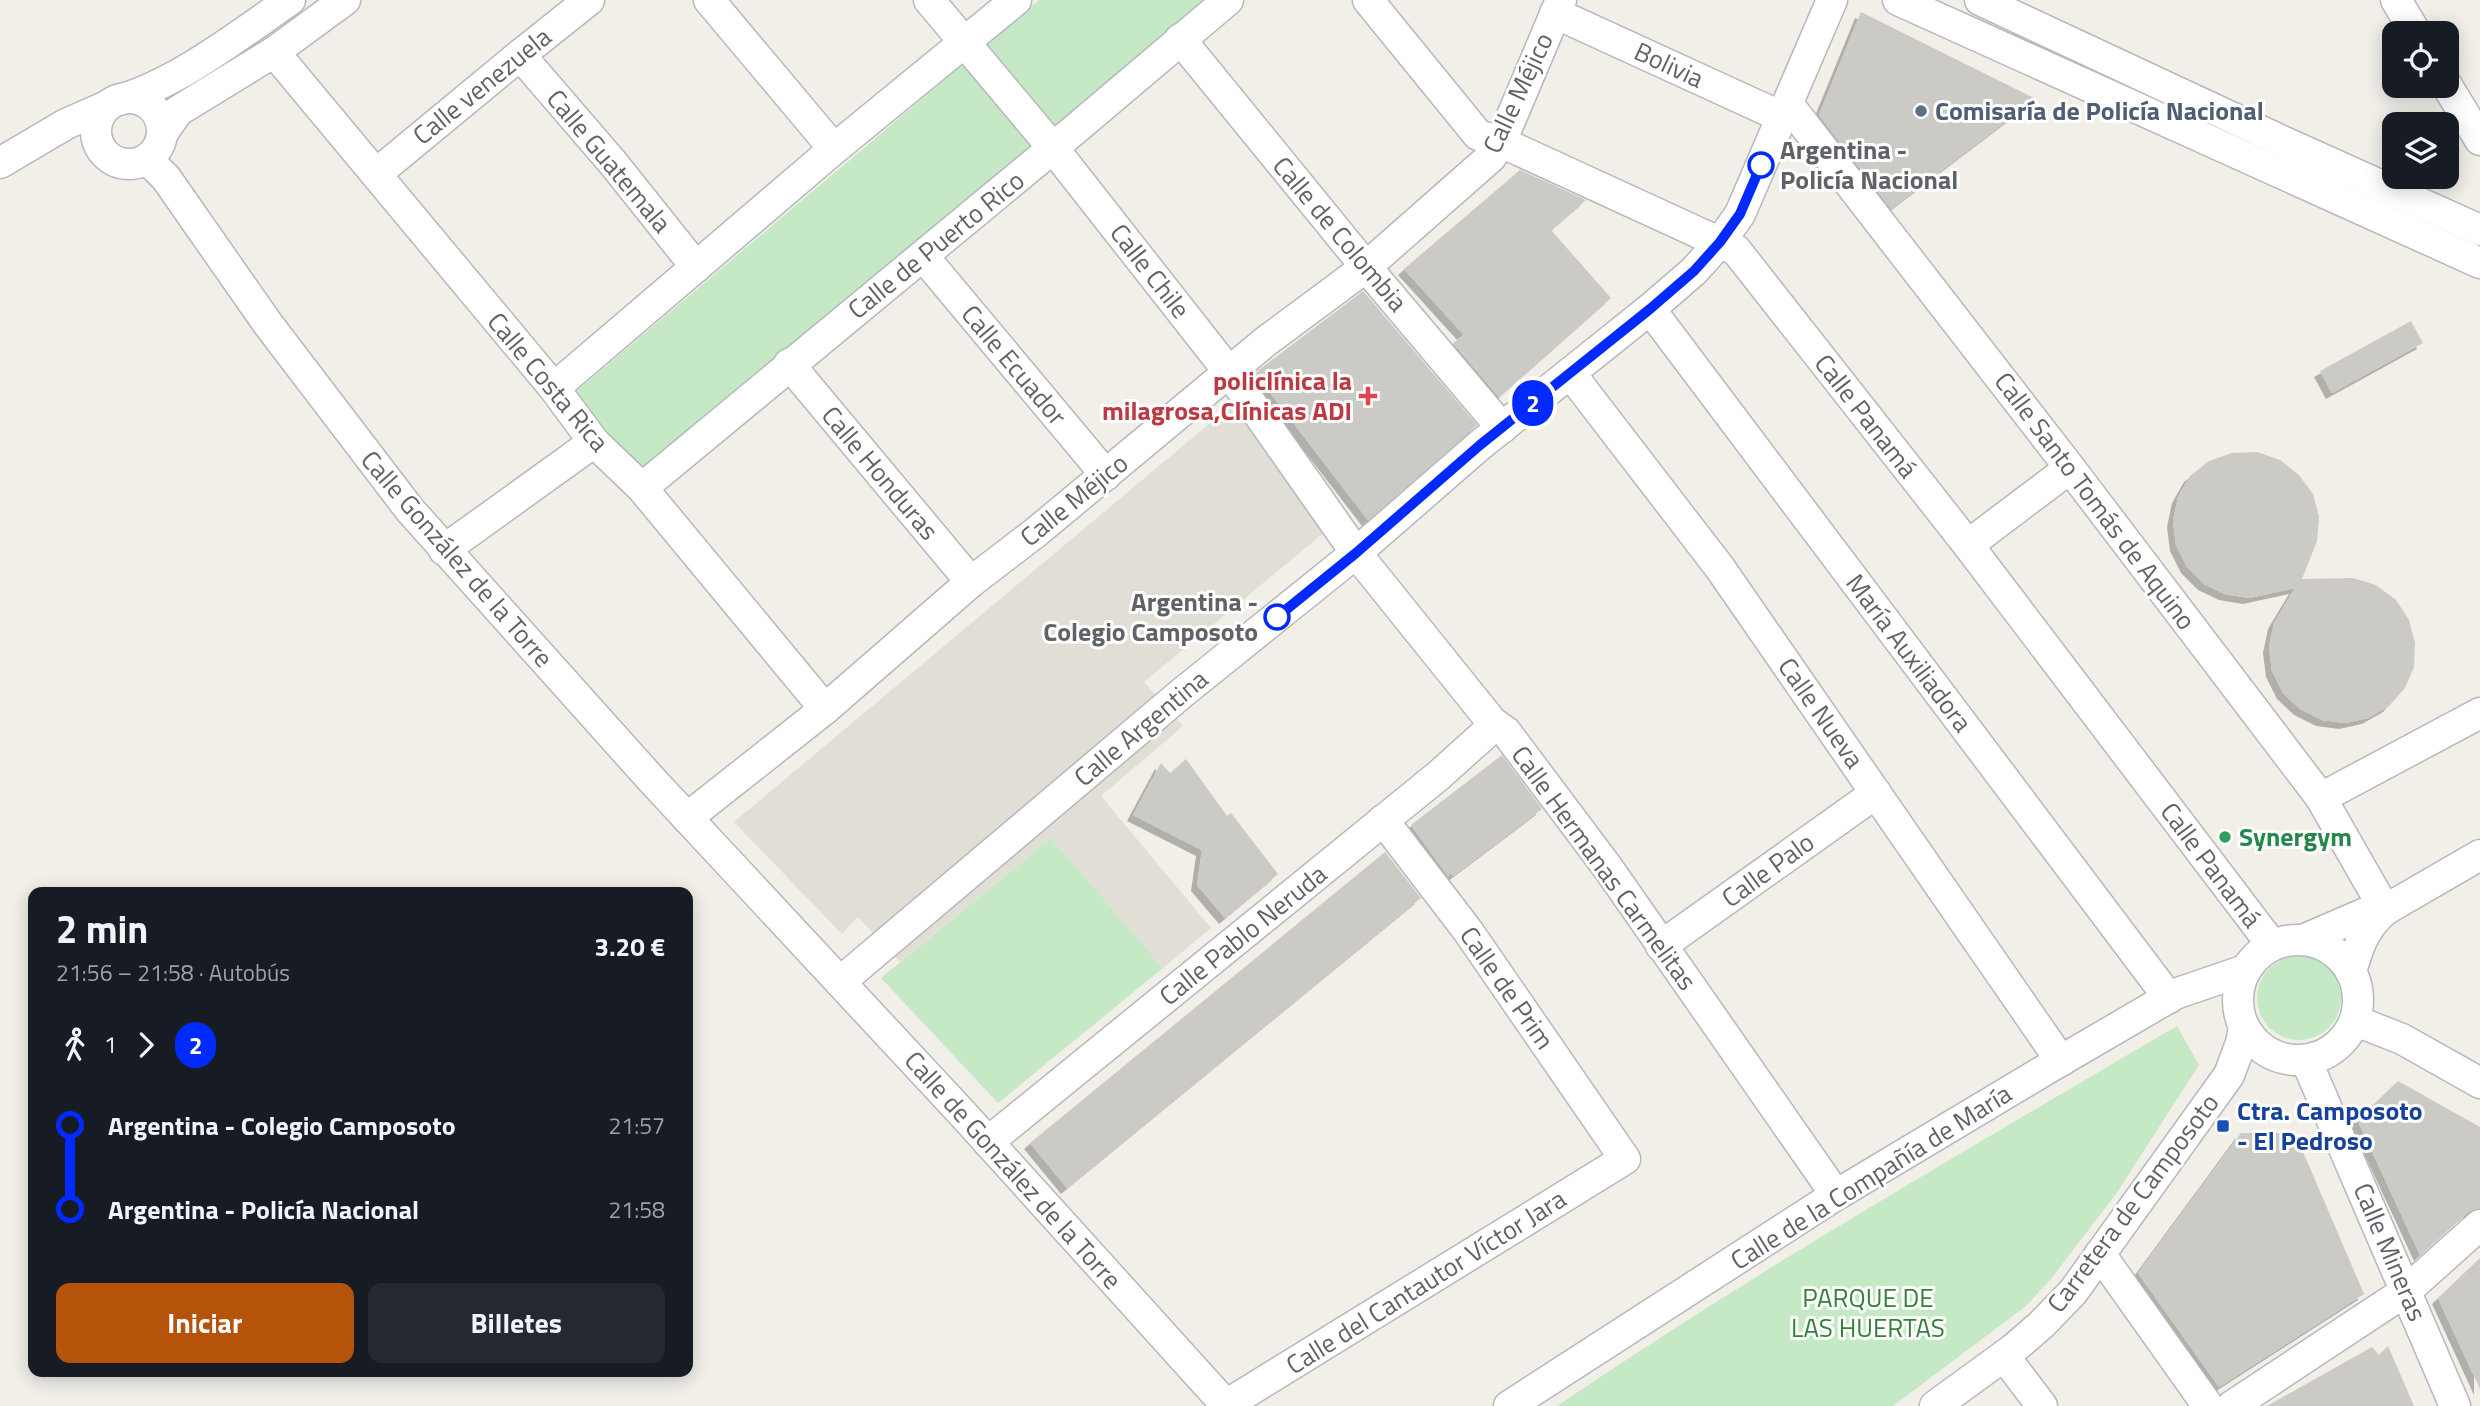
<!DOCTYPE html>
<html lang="es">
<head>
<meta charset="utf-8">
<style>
  body { margin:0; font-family:"Titillium Web",sans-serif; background:#242831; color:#f1f3f6; height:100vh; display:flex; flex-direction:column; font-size:26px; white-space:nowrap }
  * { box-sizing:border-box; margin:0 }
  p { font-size:23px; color:#9ea1a6 }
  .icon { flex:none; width:38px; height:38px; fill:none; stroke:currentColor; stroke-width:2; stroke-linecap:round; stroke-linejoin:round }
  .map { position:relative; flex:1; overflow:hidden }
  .details { position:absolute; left:28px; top:887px; width:665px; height:490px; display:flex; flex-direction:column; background:#171b24; border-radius:14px; box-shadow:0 4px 18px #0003 }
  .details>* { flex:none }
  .badge { padding:0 14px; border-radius:23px; font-size:24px; line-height:46px }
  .fabs { position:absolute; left:2382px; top:21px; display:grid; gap:14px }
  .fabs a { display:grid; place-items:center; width:77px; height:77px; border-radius:14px; background:#171b24; box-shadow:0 4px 18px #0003; font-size:35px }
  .map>.badge { position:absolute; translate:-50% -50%; box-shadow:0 0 0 4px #fff }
  .legs { display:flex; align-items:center; gap:10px; height:77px; padding:0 28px; font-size:23px }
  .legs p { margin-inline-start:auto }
  .headline { display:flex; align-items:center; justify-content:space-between; height:119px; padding:0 28px }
  h1 { font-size:38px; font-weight:700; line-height:52px }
  .primary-button { display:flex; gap:14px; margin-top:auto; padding:14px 28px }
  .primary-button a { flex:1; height:80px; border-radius:14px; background:#b45309; color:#fff; font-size:28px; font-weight:700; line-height:80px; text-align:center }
  .primary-button a+a { background:#242831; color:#f1f3f6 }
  ul { padding:0 28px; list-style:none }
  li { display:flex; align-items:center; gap:24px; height:84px; font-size:26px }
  li i { display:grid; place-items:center; width:10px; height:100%; margin:0 9px; background:currentColor }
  li i::after { content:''; width:18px; height:18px; margin:-9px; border:5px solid; border-radius:50%; background:#171b24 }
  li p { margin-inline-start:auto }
  li:first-child i { background:linear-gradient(#0000 50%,currentColor 0) }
  li:last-child i { background:linear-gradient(currentColor 50%,#0000 0) }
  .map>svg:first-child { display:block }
</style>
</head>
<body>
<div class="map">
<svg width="2480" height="1406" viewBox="0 0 2480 1406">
  <defs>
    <filter id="shadow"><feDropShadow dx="-6" dy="6" stdDeviation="0" flood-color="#0004"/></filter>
  </defs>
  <rect width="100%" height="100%" fill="#f1efe8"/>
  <path fill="#e1ded6" d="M 1240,398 L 1343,517 L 1144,682 L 1183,726 L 1101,796 L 1211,928 L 1163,968 L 1051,838 L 900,962 L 858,917 L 842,934 L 734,822 Z"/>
  <g fill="#c5e8c5">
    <path d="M 1039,0 L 1207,0 L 642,471 L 573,394 Z"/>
    <path d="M 1051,838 L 1163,968 L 998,1103 L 881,978 Z"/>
    <circle cx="2299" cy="998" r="42"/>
    <path d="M 2177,1026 L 2199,1065 L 2116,1194 L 2050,1280 L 2026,1306 L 1893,1406 L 1557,1406 C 1757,1270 1968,1149 2177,1026 Z"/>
  </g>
  <g fill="#cccac5" filter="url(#shadow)">
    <path d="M 1861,12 L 2036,99 L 1891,209 L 1819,115 Z"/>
    <path d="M 1520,170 L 1586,200 L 1551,230 L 1611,298 L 1499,397 L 1453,343 L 1464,335 L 1404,269 Z"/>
    <path d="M 1363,291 L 1477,425 L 1368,520 L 1255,373 Z"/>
    <path d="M 2411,321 L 2423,343 L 2332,393 L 2320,371 Z"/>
    <path d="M 2257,452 L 2280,460 L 2299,475 L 2313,494 L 2319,517 L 2317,541 L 2302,579 L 2353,578 L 2376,585 L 2396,600 L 2409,620 L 2415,643 L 2414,667 L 2405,688 L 2389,706 L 2368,718 L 2345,723 L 2322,720 L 2300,709 L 2283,693 L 2272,671 L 2269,647 L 2274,623 L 2295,588 L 2249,598 L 2225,594 L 2204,584 L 2187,567 L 2176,545 L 2173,521 L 2178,497 L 2190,476 L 2209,461 L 2232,453 Z"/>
    <path d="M 1502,755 L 1542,809 L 1453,876 L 1451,873 L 1448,876 L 1411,825 Z"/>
    <path d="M 1186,759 L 1227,816 L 1231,813 L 1278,874 L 1225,918 L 1197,885 L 1202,850 L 1133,815 L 1161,763 L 1170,773 Z"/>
    <path d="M 1385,852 L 1421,898 L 1067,1188 L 1030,1143 Z"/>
    <path d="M 2398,1081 L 2480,1127 L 2480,1208 L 2468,1212 L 2420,1255 L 2356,1117 L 2375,1103 Z"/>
    <path d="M 2241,1133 L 2295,1133 L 2364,1294 L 2219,1387 L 2138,1273 Z"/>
    <path d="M 2480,1258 L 2480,1389 L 2438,1298 Z"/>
    <path d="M 2388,1346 L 2414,1406 L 2267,1406 L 2372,1347 L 2379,1355 Z"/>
  </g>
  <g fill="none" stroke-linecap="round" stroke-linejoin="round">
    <g stroke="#b5b8bc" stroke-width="33">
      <g id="minor">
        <path d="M 709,0 L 834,149"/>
        <path d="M 929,0 L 1053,148 L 1229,372 L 1356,553 L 1492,722 L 1506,732 L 1608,868 L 1836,1195"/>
        <path d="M 1368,0 L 1478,135 L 1501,142 L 1736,250 L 1968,545 L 2272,945"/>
        <path d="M 1898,0 L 2480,263"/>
        <path d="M 1980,0 L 2282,141 L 2480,230"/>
        <path d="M 2396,0 L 2416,33"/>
        <path d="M 1555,13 L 1782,117"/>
        <path d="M 1180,39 L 1366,267 L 1502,428"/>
        <path d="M 274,52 L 554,388 L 594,442 L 642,488 L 825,709"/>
        <path d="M 520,55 L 613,163 L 696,267"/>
        <path d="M 2446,84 L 2480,140"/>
        <circle cx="129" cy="131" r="33"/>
        <path d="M 119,100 C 178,83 239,35 290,0"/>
        <path d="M 1788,104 L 2070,468 L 2321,798 L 2385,910"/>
        <path d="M 162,134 L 178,111 L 274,52 L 345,0"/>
        <path d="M 147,159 L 166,178 L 268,324 L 410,510 L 651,779 L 961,1112 L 1227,1406"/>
        <path d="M 0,163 L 66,124 L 107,106"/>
        <path d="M 376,174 L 520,55 L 589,0"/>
        <path d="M 923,256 L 1106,475"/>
        <path d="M 1650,309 L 2169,998"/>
        <path d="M 789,364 L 971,582"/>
        <path d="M 1570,373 L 1720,568 L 2061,1061"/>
        <path d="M 554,388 L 834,149 L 1016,0"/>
        <path d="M 642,488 L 1053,148 L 1228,0"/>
        <path d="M 1968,545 L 2070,468"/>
        <path d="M 444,550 L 594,442"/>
        <path d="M 2321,798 L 2480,713"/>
        <path d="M 687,818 L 825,709 L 971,582 L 1035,533 L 1265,342 L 1366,267 L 1491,157 L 1501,142 L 1561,0"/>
        <circle cx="2298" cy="1000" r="60"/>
        <path d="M 2303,940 L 2368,912 L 2384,910"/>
        <path d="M 1661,946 L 1876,793"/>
        <path d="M 2351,972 C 2358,947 2364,928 2385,910 L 2480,855"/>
        <path d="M 840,982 L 1182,693 L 1356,553 L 1480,445 L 1650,309 L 1694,271 L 1720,242 L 1740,214 L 1832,0"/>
        <path d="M 2356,1021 L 2402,1039 L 2480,1083"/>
        <path d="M 2306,1060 L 2455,1406"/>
        <path d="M 988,1142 L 1438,776 L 1487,732 L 1492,722"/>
        <path d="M 2100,1254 L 2208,1406"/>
        <path d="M 2004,1356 L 2042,1406"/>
        <path d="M 1226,1405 L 1625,1159 L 1468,931 L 1383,820"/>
        <path d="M 1509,1406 L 1836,1195 L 2050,1067 L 2175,994 L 2245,970"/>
        <path d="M 1935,1406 L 2012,1350 L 2041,1325 L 2073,1292 L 2229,1075 L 2241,1043 L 2244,1027"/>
        <path d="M 2232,1406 L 2406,1291 L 2480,1225"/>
      </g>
    </g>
    <use href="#minor" stroke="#fff" stroke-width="30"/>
  </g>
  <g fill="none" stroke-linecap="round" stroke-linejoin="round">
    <g stroke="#fff" stroke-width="16">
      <path id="line-1" d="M 1277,617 L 1356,553 L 1480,445 L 1650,309 L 1694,271 L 1720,242 L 1740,214 L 1761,165"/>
    </g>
    <use href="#line-1" stroke="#002aff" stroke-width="10"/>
  </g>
  <circle fill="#5c6f8a" stroke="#fff" stroke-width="2.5" cx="1921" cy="111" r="7"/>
  <g fill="#fff" stroke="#002aff" stroke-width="3.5">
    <circle cx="1761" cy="165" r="12"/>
    <circle cx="1277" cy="617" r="12"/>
  </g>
  <path fill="#e0444e" stroke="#fff" stroke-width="2.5" d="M1364.5 385.5h7v7h7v7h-7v7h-7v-7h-7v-7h7z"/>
  <circle fill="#2e9e5b" stroke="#fff" stroke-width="2.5" cx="2225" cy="837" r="7"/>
  <rect fill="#1a4fb4" stroke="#fff" stroke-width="2.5" x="2216" y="1119" width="14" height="14" rx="3.5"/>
  <g text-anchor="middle" stroke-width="6" stroke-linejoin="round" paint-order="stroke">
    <g font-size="26" fill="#5f6368" stroke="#fff">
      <text transform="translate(1669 65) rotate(25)" y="9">Bolivia</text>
      <text transform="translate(482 86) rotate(-39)" y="9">Calle venezuela</text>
      <text transform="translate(1518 93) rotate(-65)" y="9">Calle Méjico</text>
      <text transform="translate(609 161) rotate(50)" y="9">Calle Guatemala</text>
      <text transform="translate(1340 234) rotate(50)" y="9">Calle de Colombia</text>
      <text transform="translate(936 245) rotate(-39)" y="9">Calle de Puerto Rico</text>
      <text transform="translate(1150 271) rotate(52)" y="9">Calle Chile</text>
      <text transform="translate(1014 365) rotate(50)" y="9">Calle Ecuador</text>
      <text transform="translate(548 382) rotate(50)" y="9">Calle Costa Rica</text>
      <text transform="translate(1866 416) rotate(52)" y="9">Calle Panamá</text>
      <text transform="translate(880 473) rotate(50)" y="9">Calle Honduras</text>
      <text transform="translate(1074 500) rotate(-39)" y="9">Calle Méjico</text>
      <text transform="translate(2095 501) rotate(53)" y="9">Calle Santo Tomás de Aquino</text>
      <text transform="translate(457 559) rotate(49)" y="9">Calle González de la Torre</text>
      <text transform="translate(1909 653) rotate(53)" y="9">María Auxiliadora</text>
      <text transform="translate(1821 713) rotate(55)" y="9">Calle Nueva</text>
      <text transform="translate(1141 728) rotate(-40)" y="9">Calle Argentina</text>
      <text transform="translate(2211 865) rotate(53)" y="9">Calle Panamá</text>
      <text transform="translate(1604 868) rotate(54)" y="9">Calle Hermanas Carmelitas</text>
      <text transform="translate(1768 870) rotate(-36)" y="9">Calle Palo</text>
      <text transform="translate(1243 935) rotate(-39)" y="9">Calle Pablo Neruda</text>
      <text transform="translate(1507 988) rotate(55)" y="9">Calle de Prim</text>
      <text transform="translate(1013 1170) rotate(48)" y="9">Calle de González de la Torre</text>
      <text transform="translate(1871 1177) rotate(-32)" y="9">Calle de la Compañía de María</text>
      <text transform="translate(2133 1203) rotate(-53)" y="9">Carretera de Camposoto</text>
      <text transform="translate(2390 1252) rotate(67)" y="9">Calle Mineras</text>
      <text transform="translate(1426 1282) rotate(-32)" y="9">Calle del Cantautor Víctor Jara</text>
    </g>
    <g font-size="26" font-weight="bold" fill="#4e5e75" stroke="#fff" text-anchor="start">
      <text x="1935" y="120">Comisaría de Policía Nacional</text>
    </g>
    <g font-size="26" font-weight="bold" fill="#5f6368" stroke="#fff" text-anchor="start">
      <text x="1780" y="159">Argentina -<tspan x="1780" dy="30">Policía Nacional</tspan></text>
      <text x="1258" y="611" text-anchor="end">Argentina -<tspan x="1258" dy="30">Colegio Camposoto</tspan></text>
    </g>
    <g font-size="26" font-weight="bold" fill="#be3a42" stroke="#fff" text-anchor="end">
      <text x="1352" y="390">policlínica la<tspan x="1352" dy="30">milagrosa,Clínicas ADI</tspan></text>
    </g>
    <g font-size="26" font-weight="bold" fill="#27864d" stroke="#fff" text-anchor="start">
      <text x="2239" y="846">Synergym</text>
    </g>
    <g font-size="26" font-weight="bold" fill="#164399" stroke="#fff" text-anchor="start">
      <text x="2237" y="1120">Ctra. Camposoto<tspan x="2237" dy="30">- El Pedroso</tspan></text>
    </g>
    <g font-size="26" fill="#348238" stroke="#fff">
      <text x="1868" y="1307">PARQUE DE<tspan x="1868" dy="30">LAS HUERTAS</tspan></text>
    </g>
  </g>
</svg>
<div class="fabs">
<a><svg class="icon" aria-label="locate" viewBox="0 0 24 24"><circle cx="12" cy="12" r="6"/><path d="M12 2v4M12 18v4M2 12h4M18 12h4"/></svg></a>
<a><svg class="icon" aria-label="layers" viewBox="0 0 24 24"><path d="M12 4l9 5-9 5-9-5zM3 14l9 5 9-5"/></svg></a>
</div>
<b class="badge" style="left:1533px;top:403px;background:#002aff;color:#fff">2</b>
<section class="details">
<div class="headline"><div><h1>2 min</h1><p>21:56 – 21:58 · Autobús</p></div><b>3.20 €</b></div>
<div class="legs"><svg class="icon" aria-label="walk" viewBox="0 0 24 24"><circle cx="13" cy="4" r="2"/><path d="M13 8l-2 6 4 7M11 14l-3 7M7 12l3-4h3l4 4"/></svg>1<svg class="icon" aria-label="forward" viewBox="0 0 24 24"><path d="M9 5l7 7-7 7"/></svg><b class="badge" style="background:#002aff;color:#fff">2</b></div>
<ul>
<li><i style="color:#002aff"></i><b>Argentina - Colegio Camposoto</b><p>21:57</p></li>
<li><i style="color:#002aff"></i><b>Argentina - Policía Nacional</b><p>21:58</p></li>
</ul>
<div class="primary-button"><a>Iniciar</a><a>Billetes</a></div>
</section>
</div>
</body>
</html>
